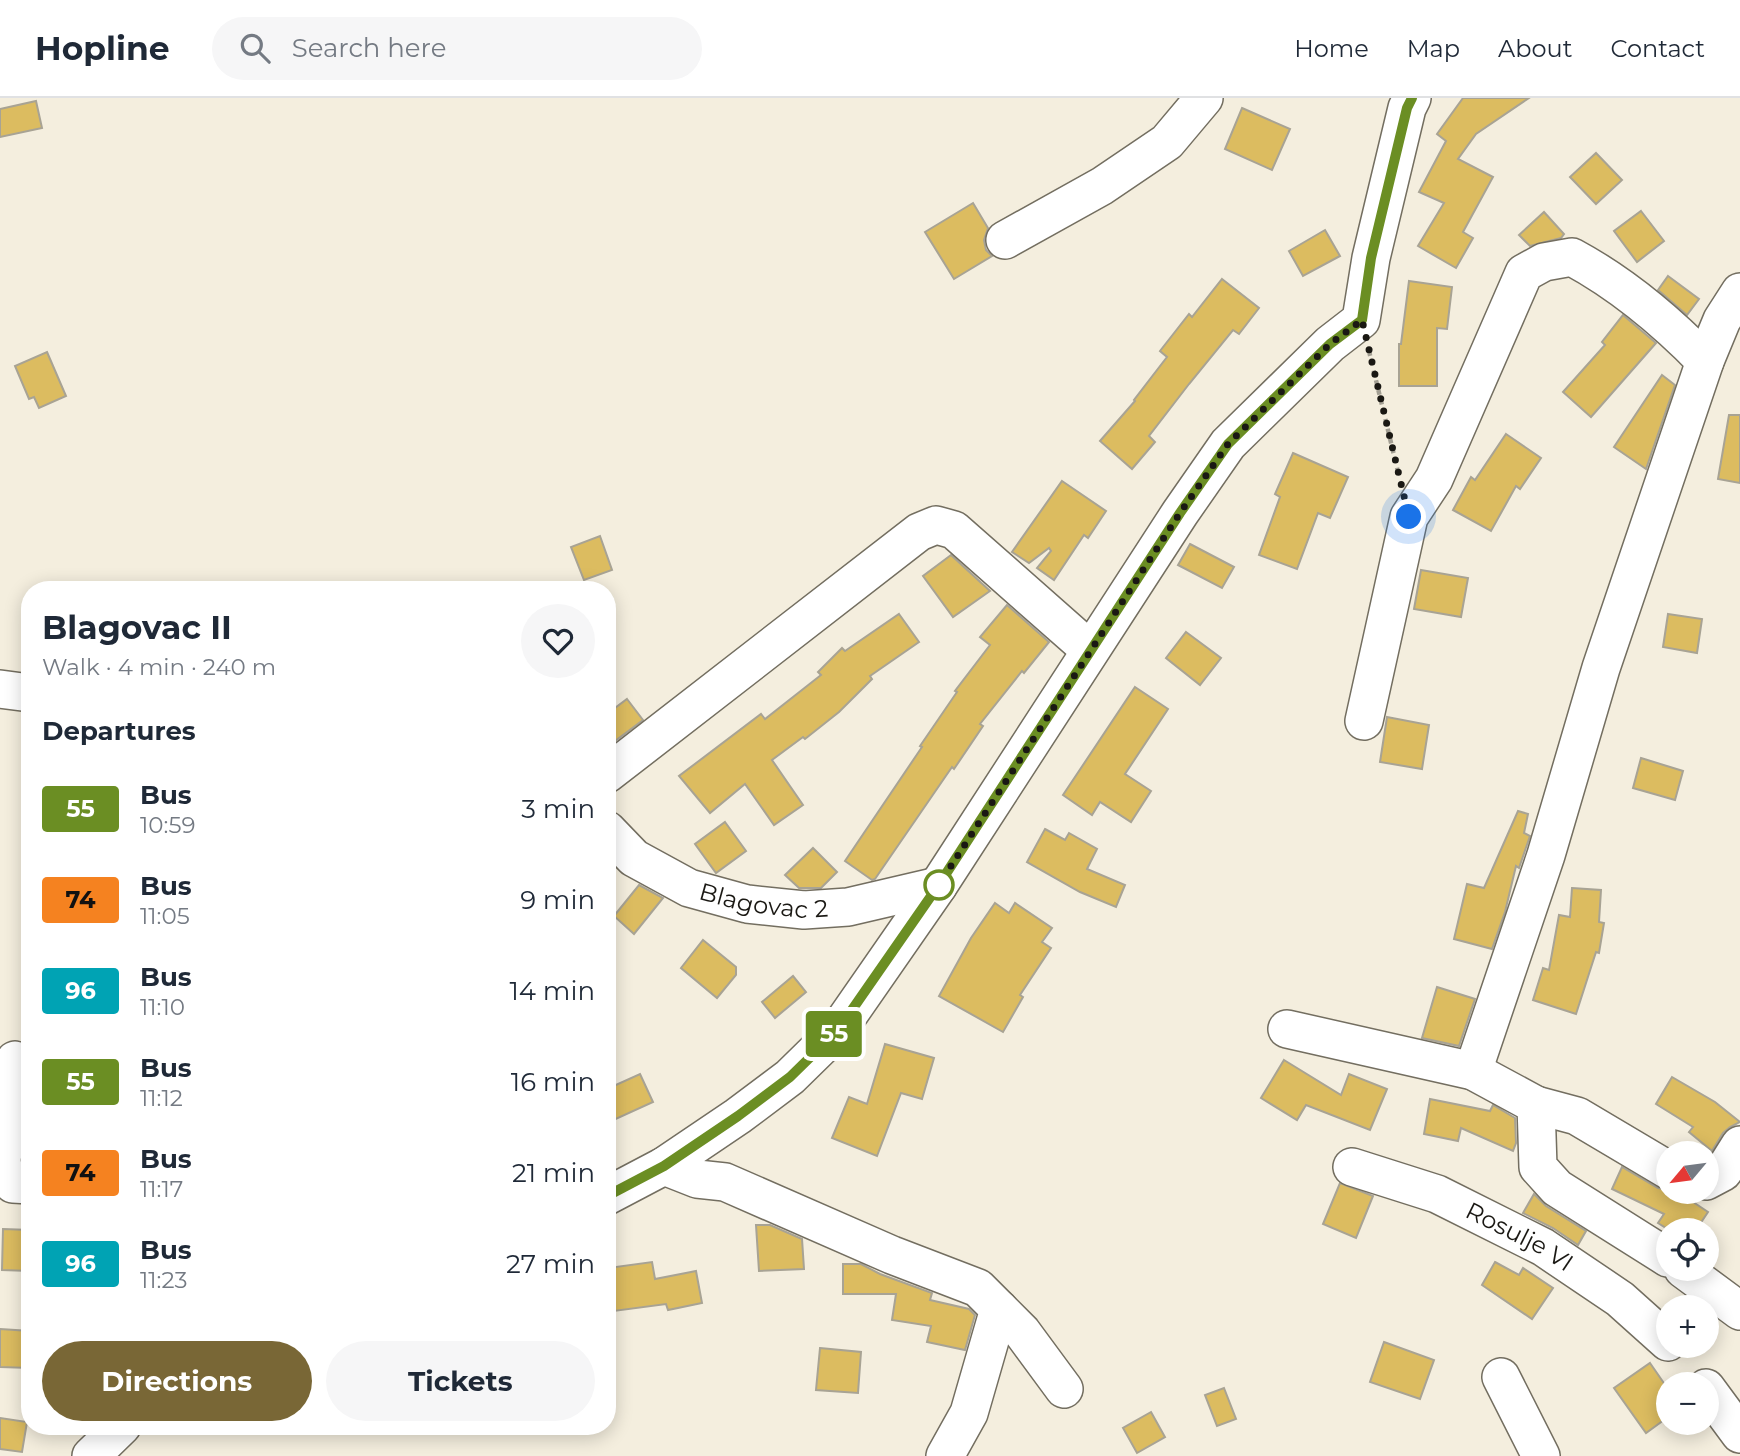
<!DOCTYPE html>
<html lang="en">
<head>
<meta charset="utf-8">
<style>
  body { margin:0; font-family:Montserrat,sans-serif; background:#f6f6f7; color:#1f2937; height:100vh; display:flex; flex-direction:column; font-size:26px; white-space:nowrap }
  * { box-sizing:border-box; margin:0 }
  p { font-size:23px; color:#747a83 }
  .icon { flex:none; width:38px; height:38px; fill:none; stroke:currentColor; stroke-width:2; stroke-linecap:round; stroke-linejoin:round }
  .map { position:relative; flex:1; overflow:hidden }
  .drawer { position:absolute; left:21px; top:483px; width:595px; height:854px; display:flex; flex-direction:column; background:#fff; border-radius:28px; box-shadow:0 4px 18px #0003 }
  .drawer>* { flex:none }
  .badge { padding:0 14px; border-radius:5px; font-size:24px; line-height:46px }
  .needle { width:46px; rotate:241deg }
  .buttons { position:absolute; left:1656px; top:1043px; display:grid; gap:14px }
  .buttons a { display:grid; place-items:center; width:63px; height:63px; border-radius:50%; background:#fff; box-shadow:0 4px 18px #0003; font-size:35px }
  .you { position:absolute; width:35px; height:35px; margin:-18px; border:5px solid #fff; border-radius:50%; background:#1a73e8; box-shadow:0 0 0 10px #1a73e833 }
  .map>.badge { position:absolute; translate:-50% -50%; box-shadow:0 0 0 4px #fff }
  h2 { padding:0 21px; font-size:26px; line-height:63px }
  .round { display:grid; place-items:center; flex:none; width:74px; height:74px; border-radius:37px; background:#f6f6f7 }
  .summary { display:flex; align-items:center; justify-content:space-between; height:119px; padding:0 21px }
  h1 { font-size:33px; font-weight:700; line-height:52px }
  .primary-button { display:flex; gap:14px; margin-top:auto; padding:14px 21px }
  .primary-button a { flex:1; height:80px; border-radius:42px; background:#796736; color:#fff; font-size:28px; font-weight:700; line-height:80px; text-align:center }
  .primary-button a+a { background:#f6f6f7; color:#1f2937 }
  ul { padding:0; list-style:none }
  li { display:flex; align-items:center; gap:21px; height:91px; padding:0 21px }
  li div { flex:1 }
  li b { display:block; font-size:26px }
  li em { font-style:normal }
  li .badge { min-width:77px; font-weight:700; text-align:center }
  header { display:flex; align-items:center; gap:42px; box-sizing:border-box; height:98px; padding:0 35px; background:#fff; border-bottom:2px solid #e0e1e3 }
  header strong { font-size:33px }
  nav { display:flex; gap:38px; margin-inline-start:auto; font-size:24px }
  .search { width:490px; height:63px; background:#f6f6f7; display:flex; align-items:center; gap:18px; box-sizing:border-box; padding:0 24px; border-radius:38px; color:#747a83; font-size:26px }
  .map>svg:first-child { display:block }
</style>
</head>
<body>
<header>
<strong>Hopline</strong>
<div class="search"><svg class="icon" aria-label="search" viewBox="0 0 24 24"><circle cx="10" cy="10" r="6"/><path d="M15 15l6 6"/></svg>Search here</div>
<nav><a>Home</a><a>Map</a><a>About</a><a>Contact</a></nav>
</header>
<div class="map">
<svg width="1740" height="1358" viewBox="0 0 1740 1358">
  <rect width="100%" height="100%" fill="#f4eede"/>
  <g fill="#dcbc60" stroke="#a8a394" stroke-width="2">
    <path d="M 1463,0 L 1529,0 L 1476,36 L 1458,61 L 1493,79 L 1463,134 L 1473,140 L 1456,170 L 1418,148 L 1444,105 L 1419,94 L 1446,43 L 1437,36 Z"/>
    <path d="M 36,3 L 42,30 L 0,39 L 0,11 Z"/>
    <path d="M 1242,10 L 1290,31 L 1272,72 L 1225,51 Z"/>
    <path d="M 1596,55 L 1622,82 L 1596,106 L 1570,79 Z"/>
    <path d="M 973,105 L 988,130 L 984,142 L 986,152 L 992,158 L 954,181 L 925,134 Z"/>
    <path d="M 1641,113 L 1664,143 L 1637,164 L 1614,133 Z"/>
    <path d="M 1544,114 L 1564,136 L 1561,140 L 1530,148 L 1519,137 Z"/>
    <path d="M 1325,132 L 1340,158 L 1303,178 L 1289,153 Z"/>
    <path d="M 1668,178 L 1699,201 L 1687,217 L 1658,192 Z"/>
    <path d="M 1222,181 L 1259,210 L 1239,236 L 1233,232 L 1189,286 L 1149,338 L 1155,344 L 1132,371 L 1100,343 L 1135,303 L 1134,302 L 1167,259 L 1160,253 L 1189,216 L 1192,219 Z"/>
    <path d="M 1409,183 L 1452,189 L 1447,231 L 1437,230 L 1437,288 L 1399,288 L 1399,246 L 1401,246 Z"/>
    <path d="M 1623,217 L 1656,245 L 1591,319 L 1563,294 L 1605,247 L 1602,244 Z"/>
    <path d="M 47,254 L 66,298 L 39,310 L 34,299 L 29,301 L 15,268 Z"/>
    <path d="M 1662,277 L 1675,287 L 1646,371 L 1614,349 Z"/>
    <path d="M 1729,317 L 1740,317 L 1740,385 L 1718,381 Z"/>
    <path d="M 1506,336 L 1541,360 L 1520,391 L 1516,388 L 1491,433 L 1453,412 L 1471,379 L 1475,382 Z"/>
    <path d="M 1293,355 L 1348,379 L 1330,420 L 1318,415 L 1297,471 L 1259,457 L 1280,399 L 1275,396 Z"/>
    <path d="M 1062,383 L 1106,413 L 1088,440 L 1084,437 L 1054,482 L 1037,470 L 1051,453 L 1049,450 L 1029,465 L 1012,454 Z"/>
    <path d="M 600,438 L 612,472 L 584,482 L 571,449 Z"/>
    <path d="M 1190,446 L 1234,469 L 1222,490 L 1178,467 Z"/>
    <path d="M 951,457 L 990,493 L 953,519 L 923,478 Z"/>
    <path d="M 1421,472 L 1468,480 L 1461,519 L 1414,511 Z"/>
    <path d="M 1007,507 L 1049,544 L 1024,575 L 1022,573 L 980,626 L 983,628 L 954,671 L 952,669 L 875,781 L 872,782 L 845,763 L 922,649 L 920,648 L 957,594 L 955,593 L 990,547 L 980,539 Z"/>
    <path d="M 899,516 L 919,544 L 870,578 L 872,581 L 839,614 L 805,641 L 803,639 L 772,662 L 803,707 L 774,727 L 745,686 L 710,715 L 679,678 L 761,616 L 765,621 L 821,577 L 818,574 L 842,550 L 845,553 Z"/>
    <path d="M 1668,516 L 1702,521 L 1697,555 L 1663,549 Z"/>
    <path d="M 1186,534 L 1221,560 L 1200,587 L 1166,560 Z"/>
    <path d="M 1135,589 L 1168,611 L 1125,676 L 1151,693 L 1131,724 L 1100,704 L 1092,717 L 1063,697 Z"/>
    <path d="M 627,601 L 643,622 L 607,649 L 607,616 Z"/>
    <path d="M 1387,619 L 1429,627 L 1422,671 L 1380,664 Z"/>
    <path d="M 1641,660 L 1683,673 L 1675,702 L 1633,690 Z"/>
    <path d="M 1518,713 L 1528,716 L 1524,735 L 1530,738 L 1519,770 L 1516,768 L 1505,814 L 1492,851 L 1454,841 L 1467,786 L 1484,790 Z"/>
    <path d="M 725,724 L 746,753 L 716,775 L 695,746 Z"/>
    <path d="M 1045,731 L 1065,742 L 1069,735 L 1097,751 L 1087,771 L 1125,787 L 1116,809 L 1080,794 L 1027,764 Z"/>
    <path d="M 813,750 L 837,774 L 821,790 L 799,790 L 785,777 Z"/>
    <path d="M 639,787 L 663,800 L 634,836 L 614,818 Z"/>
    <path d="M 1572,790 L 1601,792 L 1599,824 L 1604,825 L 1599,855 L 1596,854 L 1576,916 L 1533,902 L 1543,870 L 1549,872 L 1559,817 L 1570,819 Z"/>
    <path d="M 995,805 L 1009,815 L 1015,805 L 1052,830 L 1042,844 L 1051,850 L 1020,897 L 1023,899 L 1003,934 L 939,898 L 971,840 Z"/>
    <path d="M 703,842 L 736,869 L 736,877 L 717,900 L 681,870 Z"/>
    <path d="M 793,878 L 806,894 L 775,920 L 762,904 Z"/>
    <path d="M 1437,889 L 1475,901 L 1459,948 L 1422,940 Z"/>
    <path d="M 885,946 L 934,960 L 922,1001 L 901,995 L 877,1058 L 832,1040 L 849,999 L 867,1006 Z"/>
    <path d="M 1284,962 L 1341,997 L 1349,976 L 1387,991 L 1370,1032 L 1306,1007 L 1297,1022 L 1261,1000 Z"/>
    <path d="M 640,976 L 653,1004 L 607,1025 L 607,991 Z"/>
    <path d="M 1672,979 L 1715,1004 L 1740,1024 L 1730,1029 L 1723,1035 L 1712,1053 L 1689,1034 L 1693,1029 L 1656,1006 Z"/>
    <path d="M 1430,1001 L 1490,1013 L 1493,1007 L 1515,1020 L 1516,1045 L 1513,1053 L 1461,1030 L 1458,1043 L 1424,1036 Z"/>
    <path d="M 1622,1069 L 1658,1090 L 1678,1094 L 1708,1114 L 1696,1132 L 1669,1132 L 1658,1125 L 1664,1116 L 1612,1091 Z"/>
    <path d="M 1340,1085 L 1373,1098 L 1356,1140 L 1323,1126 Z"/>
    <path d="M 1534,1096 L 1546,1108 L 1586,1133 L 1578,1147 L 1553,1130 L 1523,1115 Z"/>
    <path d="M 756,1127 L 770,1127 L 802,1141 L 804,1171 L 759,1173 Z"/>
    <path d="M 3,1131 L 30,1132 L 30,1173 L 2,1172 Z"/>
    <path d="M 652,1164 L 655,1181 L 696,1173 L 702,1205 L 668,1212 L 666,1206 L 614,1213 L 608,1170 Z"/>
    <path d="M 1495,1164 L 1519,1177 L 1523,1170 L 1553,1190 L 1532,1221 L 1482,1187 Z"/>
    <path d="M 843,1166 L 861,1166 L 880,1176 L 932,1195 L 930,1202 L 969,1211 L 975,1217 L 965,1252 L 927,1244 L 931,1228 L 892,1222 L 896,1196 L 843,1196 Z"/>
    <path d="M 0,1231 L 30,1233 L 30,1270 L 0,1269 Z"/>
    <path d="M 1384,1244 L 1434,1262 L 1420,1301 L 1370,1284 Z"/>
    <path d="M 820,1250 L 861,1254 L 858,1295 L 816,1292 Z"/>
    <path d="M 1650,1265 L 1668,1291 L 1668,1319 L 1646,1335 L 1614,1290 Z"/>
    <path d="M 1224,1290 L 1236,1321 L 1217,1328 L 1205,1297 Z"/>
    <path d="M 1151,1314 L 1165,1339 L 1137,1355 L 1123,1330 Z"/>
    <path d="M 0,1320 L 27,1324 L 22,1354 L 0,1351 Z"/>
  </g>
  <g fill="none" stroke-linecap="round" stroke-linejoin="round">
    <g stroke="#736e60" stroke-width="40">
      <g id="minor">
        <path d="M 1005,142 L 1102,88 L 1167,44 L 1204,0"/>
        <path d="M 0,591 L 30,595"/>
        <path d="M 1364,623 L 1409,419 L 1434,381 L 1524,175 L 1544,164 L 1572,159 C 1622,186 1665,222 1705,263"/>
        <path d="M 607,676 L 919,434 L 936,427 L 954,432 L 1090,552"/>
        <path id="s1" d="M 607,732 L 634,760 L 689,790 L 747,806 L 804,812 L 848,809 L 938,788"/>
        <path d="M 1287,931 L 1473,973 L 1536,1007 L 1538,1069 L 1557,1090 L 1668,1160"/>
        <path d="M 15,962 L 2,1062 L 4,1077 L 13,1086 L 30,1087"/>
        <path d="M 1473,973 L 1546,757 L 1601,570 L 1705,263 L 1722,222 L 1740,194"/>
        <path d="M 1536,1007 L 1577,1018 L 1668,1072"/>
        <path d="M 664,1068 L 697,1081 L 725,1084 L 892,1157 L 978,1190 L 999,1211 L 969,1315 L 945,1358"/>
        <path id="s2" d="M 1352,1069 L 1437,1096 L 1543,1149 L 1620,1201 L 1668,1244"/>
        <path d="M 1706,1083 L 1723,1074 L 1740,1047"/>
        <path d="M 607,1098 L 664,1068 L 738,1018 L 790,979 L 838,932 L 938,788 L 1180,415 L 1228,346 L 1330,246 L 1361,222 L 1371,160 L 1407,10 L 1412,0"/>
        <path d="M 1683,1171 L 1740,1213"/>
        <path d="M 999,1211 L 1022,1234 L 1064,1291"/>
        <path d="M 1501,1279 L 1541,1358"/>
        <path d="M 1706,1290 L 1740,1336"/>
        <path d="M 91,1358 L 122,1328"/>
      </g>
    </g>
    <path stroke="#a39f93" stroke-width="4.5" stroke-dasharray="5 5" stroke-linecap="butt" d="M 1369,253 L 1399,378"/>
    <use href="#minor" stroke="#fff" stroke-width="37"/>
  </g>
  <g fill="none" stroke-linecap="round" stroke-linejoin="round">
    <g stroke="#fff" stroke-width="16">
      <path id="line" d="M 607,1098 L 664,1068 L 738,1018 L 790,979 L 838,932 L 938,788 L 1180,415 L 1228,346 L 1330,246 L 1362,222 L 1371,160 L 1407,10 L 1412,0"/>
    </g>
    <use href="#line" stroke="#6b8e23" stroke-width="10"/>
    <path stroke="#1a1813" stroke-width="7" stroke-dasharray="0 12.6" d="M 939,787 L 938,788 L 1180,415 L 1228,346 L 1330,246 L 1362,222 L 1409,419"/>
  </g>
  <circle fill="#fff" stroke="#6b8e23" stroke-width="3.5" cx="939" cy="787" r="14"/>
  <g text-anchor="middle" stroke-width="5" stroke-linejoin="round" paint-order="stroke">
    <g font-size="24" fill="#1a1813" stroke="#fffbf2">
      <text dy="8" stroke="none"><textPath href="#s1" startOffset="178">Blagovac 2</textPath></text>
      <text dy="8" stroke="none"><textPath href="#s2" startOffset="182">Rosulje VI</textPath></text>
    </g>
  </g>
</svg>
<div class="buttons">
<a><svg class="needle" viewBox="-14 -14 28 28"><path d="M0-13l5 13h-10z" fill="#e53935"/><path d="M0 13l5-13h-10z" fill="#747a83"/></svg></a>
<a><svg class="icon" aria-label="locate" viewBox="0 0 24 24"><circle cx="12" cy="12" r="6"/><path d="M12 2v4M12 18v4M2 12h4M18 12h4"/></svg></a>
<a>+</a>
<a>−</a>
</div>
<div class="you" style="left:1409px;top:419px"></div>
<b class="badge" style="left:834px;top:936px;background:#6b8e23;color:#fff">55</b>
<section class="drawer">
<div class="summary"><div><h1>Blagovac II</h1><p>Walk · 4 min · 240 m</p></div><a class="round"><svg class="icon" aria-label="heart" viewBox="0 0 24 24"><path d="M12 20l-8-8c-3-5 5-10 8-4 3-6 11-1 8 4z"/></svg></a></div>
<h2>Departures</h2>
<ul>
<li><span class="badge" style="background:#6b8e23;color:#fff">55</span><div><b>Bus</b><p>10:59</p></div><em>3 min</em></li>
<li><span class="badge" style="background:#f58220;color:#111">74</span><div><b>Bus</b><p>11:05</p></div><em>9 min</em></li>
<li><span class="badge" style="background:#00a3b4;color:#fff">96</span><div><b>Bus</b><p>11:10</p></div><em>14 min</em></li>
<li><span class="badge" style="background:#6b8e23;color:#fff">55</span><div><b>Bus</b><p>11:12</p></div><em>16 min</em></li>
<li><span class="badge" style="background:#f58220;color:#111">74</span><div><b>Bus</b><p>11:17</p></div><em>21 min</em></li>
<li><span class="badge" style="background:#00a3b4;color:#fff">96</span><div><b>Bus</b><p>11:23</p></div><em>27 min</em></li>
</ul>
<div class="primary-button"><a>Directions</a><a>Tickets</a></div>
</section>
</div>
</body>
</html>
